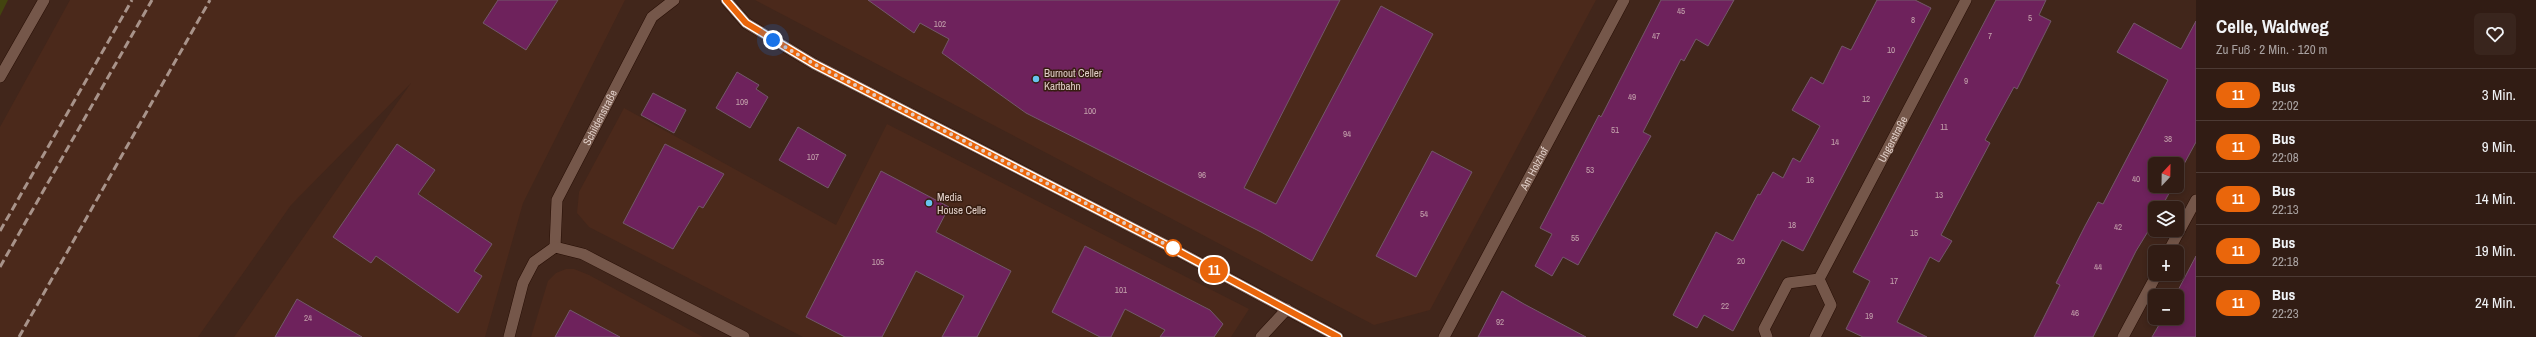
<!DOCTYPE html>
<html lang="de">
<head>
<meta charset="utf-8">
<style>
  body { margin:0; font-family:"Archivo Narrow",sans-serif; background:#39251d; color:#f1f3f6; height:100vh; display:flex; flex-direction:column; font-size:15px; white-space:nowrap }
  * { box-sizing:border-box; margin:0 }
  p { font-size:13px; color:#a8a1a0 }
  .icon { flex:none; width:22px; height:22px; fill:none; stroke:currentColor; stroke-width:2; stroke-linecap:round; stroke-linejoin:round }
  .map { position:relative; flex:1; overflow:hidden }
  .panel { display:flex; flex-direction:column; background:#311c14; width:340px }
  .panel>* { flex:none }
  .badge { padding:0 8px; border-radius:13px; font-size:14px; line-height:26px }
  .needle { width:26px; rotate:22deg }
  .buttons { position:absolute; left:2148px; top:157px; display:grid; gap:8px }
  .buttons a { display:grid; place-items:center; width:36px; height:36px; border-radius:6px; background:#311c14; box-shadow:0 2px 6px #0003,0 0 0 1px #4c3a34; font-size:20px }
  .you { position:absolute; width:20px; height:20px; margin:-10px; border:3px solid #fff; border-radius:50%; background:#1a73e8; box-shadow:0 0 0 6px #1a73e833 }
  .map>.badge { position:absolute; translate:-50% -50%; box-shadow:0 0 0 2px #fff }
  .round { display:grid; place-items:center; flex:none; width:42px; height:42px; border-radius:6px; background:#39251d }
  .overview { display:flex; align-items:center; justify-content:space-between; height:68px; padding:0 20px }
  h1 { font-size:19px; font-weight:800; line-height:30px }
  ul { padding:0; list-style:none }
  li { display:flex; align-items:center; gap:12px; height:52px; padding:0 20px; border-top:1px solid #4c3a34 }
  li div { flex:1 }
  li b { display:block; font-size:15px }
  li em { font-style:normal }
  li .badge { min-width:44px; font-weight:700; text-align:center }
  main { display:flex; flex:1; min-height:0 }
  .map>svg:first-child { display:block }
</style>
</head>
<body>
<main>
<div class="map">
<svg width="2196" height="337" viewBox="0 0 2196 337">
  <rect width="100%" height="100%" fill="#41261b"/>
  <g fill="#4b291b">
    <path d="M 70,0 L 625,0 L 523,203 L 485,337 L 234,337 L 411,83 L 291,205 L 198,337 L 0,337 L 0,127 Z"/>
    <path d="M 755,0 L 1596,0 L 1430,310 L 1374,325 Z"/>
    <path d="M 624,108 L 836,225 L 887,124 L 1249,309 L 1231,337 L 803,337 L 589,227 L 577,213 L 579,192 Z"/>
    <path d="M 566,269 L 574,269 L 589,275 L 703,337 L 531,337 L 548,281 L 556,273 Z"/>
  </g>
  <path fill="#43440f" d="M 0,0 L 8,0 L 0,16 Z"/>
  <g fill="#6e225c" stroke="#73586a">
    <path d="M 498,0 L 558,0 L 526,50 L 483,23 Z"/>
    <path d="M 868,0 L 1340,0 L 1244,188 L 1276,204 L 1381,6 L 1433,34 L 1312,261 L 1261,232 L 1026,113 L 942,53 L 949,39 L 920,23 L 914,33 Z"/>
    <path d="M 1661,0 L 1734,0 L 1708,46 L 1696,39 L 1684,61 L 1681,59 L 1643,132 L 1651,136 L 1578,265 L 1563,257 L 1552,276 L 1535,266 L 1552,234 L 1540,228 L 1599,115 L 1601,117 Z"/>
    <path d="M 1877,0 L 1915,0 L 1931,8 L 1803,251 L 1782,240 L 1733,331 L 1704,315 L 1697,328 L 1673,315 L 1716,232 L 1733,241 L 1758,194 L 1760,195 L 1773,172 L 1783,178 L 1793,158 L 1800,162 L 1820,126 L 1792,110 L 1811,77 L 1823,84 L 1842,46 L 1851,50 Z"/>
    <path d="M 1996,0 L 2046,0 L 2039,15 L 2051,21 L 2017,89 L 2014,87 L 1985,140 L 1990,143 L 1941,235 L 1952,241 L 1939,262 L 1930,257 L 1897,322 L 1927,337 L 1863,337 L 1846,329 L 1870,281 L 1853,272 Z"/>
    <path d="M 2196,21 L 2196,142 L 2177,177 L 2177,164 L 2155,164 L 2155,186 L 2173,186 L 2161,208 L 2155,208 L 2155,220 L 2136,251 L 2093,337 L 2034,337 L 2060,285 L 2056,283 L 2085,226 L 2098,202 L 2103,204 L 2168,80 L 2117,52 L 2134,23 L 2181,49 Z"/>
    <path d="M 737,72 L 759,85 L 756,89 L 768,97 L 750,128 L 716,108 Z"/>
    <path d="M 653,93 L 686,110 L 674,133 L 641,115 Z"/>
    <path d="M 798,127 L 846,155 L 828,188 L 779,160 Z"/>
    <path d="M 397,144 L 435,170 L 418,194 L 492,244 L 474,271 L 482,276 L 458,313 L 376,256 L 371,263 L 333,237 Z"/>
    <path d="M 665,144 L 724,174 L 703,208 L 699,206 L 673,249 L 623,223 Z"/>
    <path d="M 1432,151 L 1472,172 L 1416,277 L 1376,256 Z"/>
    <path d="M 881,171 L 949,207 L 936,232 L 1011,271 L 977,337 L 942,337 L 964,296 L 916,271 L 882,337 L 845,337 L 806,317 Z"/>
    <path d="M 1085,246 L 1210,310 L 1223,324 L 1214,337 L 1160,337 L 1165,330 L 1125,309 L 1111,337 L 1100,337 L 1052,312 Z"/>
    <path d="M 2196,256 L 2196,337 L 2152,337 L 2163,318 L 2177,318 L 2177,296 L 2175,296 Z"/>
    <path d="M 1502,291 L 1524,304 L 1586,337 L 1478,337 Z"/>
    <path d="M 297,299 L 362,337 L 275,337 Z"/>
    <path d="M 570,310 L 620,337 L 555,337 Z"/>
  </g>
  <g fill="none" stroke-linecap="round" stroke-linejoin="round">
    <g stroke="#270e05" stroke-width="12">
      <g id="minor">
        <path d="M 0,77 L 44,0"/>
        <path id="s1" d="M 555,247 L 557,200 L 652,17 L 674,0"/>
        <path d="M 2168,252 L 2196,200"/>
        <path id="s2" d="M 1819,279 L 1966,0"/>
        <path d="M 509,337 L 523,283 L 534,262 L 555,247 L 583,254 L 744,337"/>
        <path d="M 1261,337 L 1287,309"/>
        <path id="s3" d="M 1444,337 L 1624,0"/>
        <path d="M 1767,337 L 1764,329 L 1788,283 L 1819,279"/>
        <path d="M 1815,337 L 1831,305 L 1819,279"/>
        <path d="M 2123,337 L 2157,274"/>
      </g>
    </g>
    <g stroke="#270e05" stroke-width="12">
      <path id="tertiary" d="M 726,0 L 746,23 L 814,64 L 1170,247 L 1338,337"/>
    </g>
    <use href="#minor" stroke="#75574a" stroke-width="11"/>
    <use href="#tertiary" stroke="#75574a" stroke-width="11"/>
    <g stroke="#a8938a" stroke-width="3" stroke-dasharray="8 4" stroke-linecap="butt">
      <path d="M 0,231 L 132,0"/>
      <path d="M 0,267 L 152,0"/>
      <path d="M 19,337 L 210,0"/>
    </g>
  </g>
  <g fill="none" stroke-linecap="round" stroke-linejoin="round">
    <g stroke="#fff" stroke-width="9">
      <path id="line" d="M 726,0 L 746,23 L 814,64 L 1170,247 L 1338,337"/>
    </g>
    <use href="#line" stroke="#ea660b" stroke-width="6"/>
    <path stroke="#e0cec7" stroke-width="4" stroke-dasharray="0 7.2" d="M 773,40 L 814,64 L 1173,248"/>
  </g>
  <g fill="#67c4ef" stroke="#361d11" stroke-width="1.5">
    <circle cx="1036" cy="79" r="4"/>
    <circle cx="929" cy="203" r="4"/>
  </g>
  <circle fill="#fff" stroke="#ea660b" stroke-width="2" cx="1173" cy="248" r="8"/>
  <g text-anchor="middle" stroke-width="3" stroke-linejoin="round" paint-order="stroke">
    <g font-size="9" fill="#c4a3ac">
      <text x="1681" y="14">45</text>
      <text x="2030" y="21">5</text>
      <text x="1913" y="23">8</text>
      <text x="940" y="27">102</text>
      <text x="1656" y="39">47</text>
      <text x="1990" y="39">7</text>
      <text x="1891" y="53">10</text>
      <text x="1966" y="84">9</text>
      <text x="1632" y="100">49</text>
      <text x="1866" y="102">12</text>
      <text x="742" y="105">109</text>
      <text x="1090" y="114">100</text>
      <text x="1944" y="130">11</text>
      <text x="1615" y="133">51</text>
      <text x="1347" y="137">94</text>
      <text x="2168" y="142">38</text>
      <text x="1835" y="145">14</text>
      <text x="813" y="160">107</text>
      <text x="1590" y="173">53</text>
      <text x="1202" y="178">96</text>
      <text x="2136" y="182">40</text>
      <text x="1810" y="183">16</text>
      <text x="1939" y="198">13</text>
      <text x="1424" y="217">54</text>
      <text x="1792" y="228">18</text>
      <text x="2118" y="230">42</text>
      <text x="1914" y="236">15</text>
      <text x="1575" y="241">55</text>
      <text x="1741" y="264">20</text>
      <text x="878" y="265">105</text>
      <text x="2098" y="270">44</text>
      <text x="1894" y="284">17</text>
      <text x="1121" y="293">101</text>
      <text x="1725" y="309">22</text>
      <text x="2075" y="316">46</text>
      <text x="1869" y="319">19</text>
      <text x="308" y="321">24</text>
      <text x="1500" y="325">92</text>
    </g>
    <g font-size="11" fill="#e0cec7" stroke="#361d11" text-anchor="start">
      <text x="1044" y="77">Burnout Celler<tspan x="1044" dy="13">Kartbahn</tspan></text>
      <text x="937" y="201">Media<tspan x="937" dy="13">House Celle</tspan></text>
    </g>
    <g font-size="11" fill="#e0cec7" stroke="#361d11">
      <text dy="4" stroke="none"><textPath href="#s1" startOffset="140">Schildenstraße</textPath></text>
      <text dy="4" stroke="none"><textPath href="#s2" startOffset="158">Ungerstraße</textPath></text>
      <text dy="4" stroke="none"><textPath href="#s3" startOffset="191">Am Holzhof</textPath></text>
    </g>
  </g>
</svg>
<div class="buttons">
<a><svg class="needle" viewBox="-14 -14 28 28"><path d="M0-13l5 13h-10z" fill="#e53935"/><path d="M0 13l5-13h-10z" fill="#a8a1a0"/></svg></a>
<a><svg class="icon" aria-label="layers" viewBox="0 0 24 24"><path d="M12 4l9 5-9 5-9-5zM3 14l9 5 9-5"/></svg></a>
<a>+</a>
<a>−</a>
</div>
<div class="you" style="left:773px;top:40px"></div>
<b class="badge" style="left:1214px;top:270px;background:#ea660b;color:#fff">11</b>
</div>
<section class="panel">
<div class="overview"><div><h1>Celle, Waldweg</h1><p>Zu Fuß · 2 Min. · 120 m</p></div><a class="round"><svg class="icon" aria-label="heart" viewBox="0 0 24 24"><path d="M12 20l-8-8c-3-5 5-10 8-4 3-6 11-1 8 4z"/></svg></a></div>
<ul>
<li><span class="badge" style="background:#ea660b;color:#fff">11</span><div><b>Bus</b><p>22:02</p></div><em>3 Min.</em></li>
<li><span class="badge" style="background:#ea660b;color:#fff">11</span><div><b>Bus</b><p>22:08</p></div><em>9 Min.</em></li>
<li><span class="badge" style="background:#ea660b;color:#fff">11</span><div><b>Bus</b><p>22:13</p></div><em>14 Min.</em></li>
<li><span class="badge" style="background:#ea660b;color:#fff">11</span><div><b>Bus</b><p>22:18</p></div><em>19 Min.</em></li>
<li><span class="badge" style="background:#ea660b;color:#fff">11</span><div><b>Bus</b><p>22:23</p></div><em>24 Min.</em></li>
</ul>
</section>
</main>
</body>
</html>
